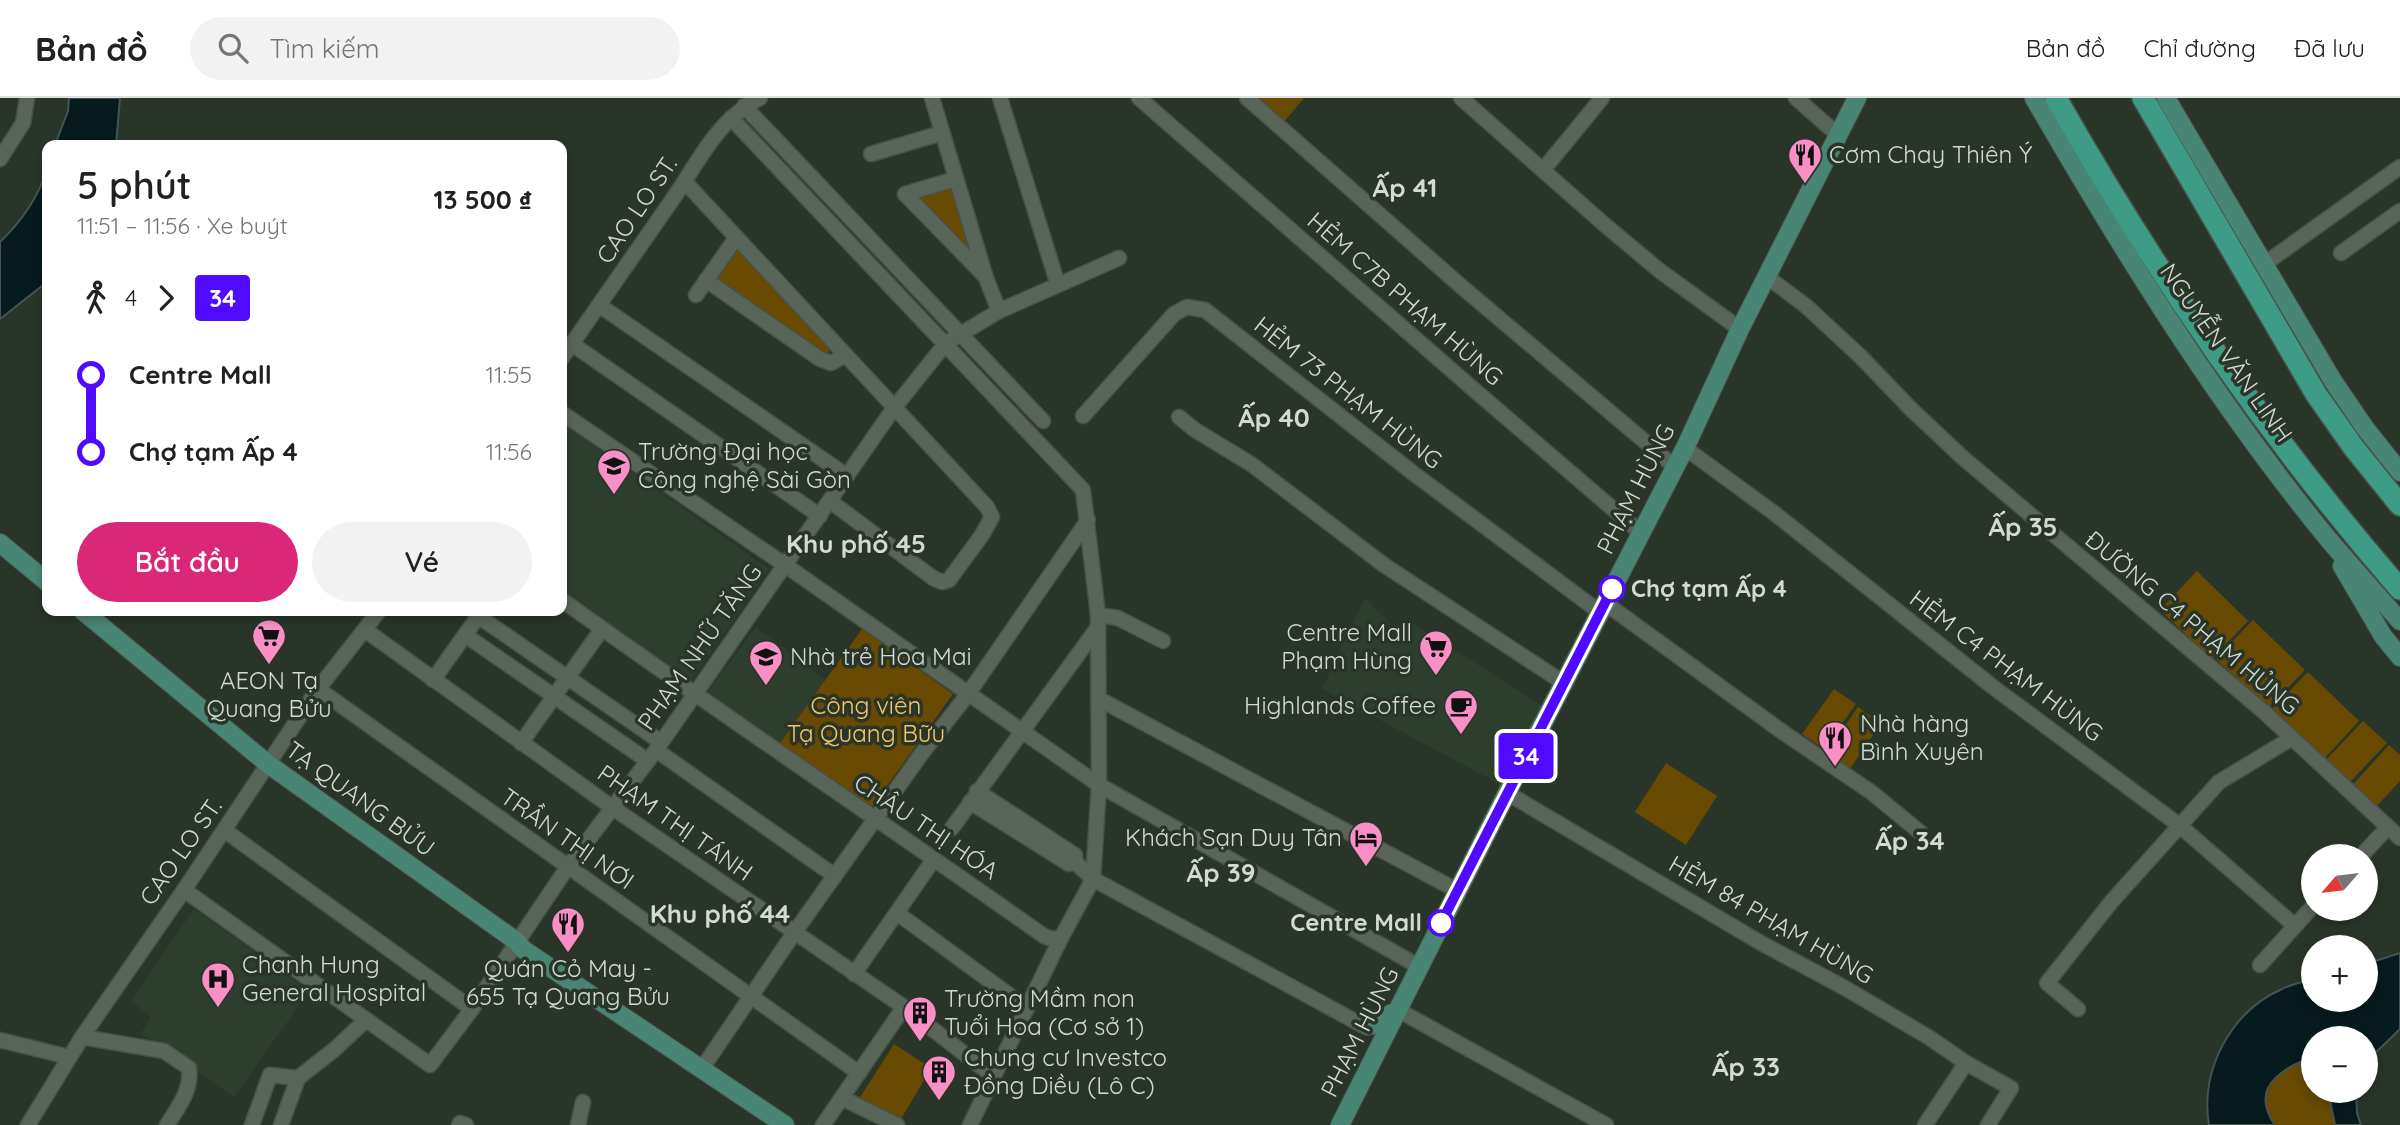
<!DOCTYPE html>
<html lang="vi">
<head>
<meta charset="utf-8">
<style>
  body { margin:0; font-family:Quicksand,sans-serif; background:#f2f2f2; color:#202124; height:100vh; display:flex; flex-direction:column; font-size:26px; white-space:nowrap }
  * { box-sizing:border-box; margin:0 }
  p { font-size:23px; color:#757577 }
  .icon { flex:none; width:38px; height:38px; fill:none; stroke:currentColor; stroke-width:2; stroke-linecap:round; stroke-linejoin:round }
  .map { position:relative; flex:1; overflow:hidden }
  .details { position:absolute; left:42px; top:42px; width:525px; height:476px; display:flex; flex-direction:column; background:#fff; border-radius:14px; box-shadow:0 4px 10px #0003 }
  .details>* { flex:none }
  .badge { padding:0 14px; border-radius:5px; font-size:24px; line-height:46px }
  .needle { width:46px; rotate:242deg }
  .controls { position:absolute; left:2301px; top:746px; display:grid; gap:14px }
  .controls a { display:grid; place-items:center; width:77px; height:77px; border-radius:50%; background:#fff; box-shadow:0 4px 10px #0003; font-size:35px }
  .map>.badge { position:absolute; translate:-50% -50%; box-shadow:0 0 0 4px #fff }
  .legs { display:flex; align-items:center; gap:10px; height:77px; padding:0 35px; font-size:23px }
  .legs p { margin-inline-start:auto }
  .summary { display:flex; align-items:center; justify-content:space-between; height:119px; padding:0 35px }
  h1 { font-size:38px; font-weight:600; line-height:52px }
  .button { display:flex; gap:14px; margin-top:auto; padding:14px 35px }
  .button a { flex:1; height:80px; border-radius:42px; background:#db2777; color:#fff; font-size:28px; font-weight:600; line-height:80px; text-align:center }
  .button a+a { background:#f2f2f2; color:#202124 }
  ul { padding:0 35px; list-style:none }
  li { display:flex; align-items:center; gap:24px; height:77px; font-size:26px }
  li i { display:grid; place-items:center; width:10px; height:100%; margin:0 9px; background:currentColor }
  li i::after { content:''; width:18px; height:18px; margin:-9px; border:5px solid; border-radius:50%; background:#fff }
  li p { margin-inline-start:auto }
  li:first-child i { background:linear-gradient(#0000 50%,currentColor 0) }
  li:last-child i { background:linear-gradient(currentColor 50%,#0000 0) }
  header { display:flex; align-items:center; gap:42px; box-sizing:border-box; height:98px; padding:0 35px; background:#fff; border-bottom:2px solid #e0e0e0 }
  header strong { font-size:33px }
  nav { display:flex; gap:38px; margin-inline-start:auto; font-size:24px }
  .search { width:490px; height:63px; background:#f2f2f2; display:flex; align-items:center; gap:18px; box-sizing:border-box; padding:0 24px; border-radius:38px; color:#757577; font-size:26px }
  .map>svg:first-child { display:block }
</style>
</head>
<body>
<header>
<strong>Bản đồ</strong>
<div class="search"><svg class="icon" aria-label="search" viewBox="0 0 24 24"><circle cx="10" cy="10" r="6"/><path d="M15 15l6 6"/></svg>Tìm kiếm</div>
<nav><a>Bản đồ</a><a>Chỉ đường</a><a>Đã lưu</a></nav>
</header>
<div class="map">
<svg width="2400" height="1027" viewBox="0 0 2400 1027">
  <rect width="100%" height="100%" fill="#2a352a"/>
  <g fill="#2e3e2e">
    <path d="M 562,325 L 769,471 L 690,584 L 562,493 Z"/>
    <path d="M 1365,500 L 1398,534 L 1406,521 L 1544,609 L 1505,689 L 1322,591 Z"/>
    <path d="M 756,529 L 826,582 L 778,648 L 706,596 Z"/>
    <path d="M 194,811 L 309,893 L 234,999 L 141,935 L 151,919 L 131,903 Z"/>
  </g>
  <g fill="#684a00">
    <path d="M 1254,0 L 1304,0 L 1283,25 Z"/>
    <path d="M 953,85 L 976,162 L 908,97 Z"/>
    <path d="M 737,151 L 831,249 L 828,257 L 822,257 L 711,178 Z"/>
    <path d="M 2197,473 L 2248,523 L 2212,561 L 2160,512 Z"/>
    <path d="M 2253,522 L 2305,572 L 2268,610 L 2216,561 Z"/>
    <path d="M 862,531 L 953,596 L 869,713 L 778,648 Z"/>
    <path d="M 2308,574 L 2359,623 L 2323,662 L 2271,612 Z"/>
    <path d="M 1834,591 L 1856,606 L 1824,651 L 1802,636 Z"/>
    <path d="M 1858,609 L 1881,625 L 1850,671 L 1827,654 Z"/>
    <path d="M 2363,623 L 2387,645 L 2347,687 L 2323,665 Z"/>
    <path d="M 2389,647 L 2400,657 L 2400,683 L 2373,712 L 2350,690 Z"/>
    <path d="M 1666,665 L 1717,698 L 1686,747 L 1635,714 Z"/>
    <path d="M 894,946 L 931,970 L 901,1021 L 859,1001 Z"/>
    <path d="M 2304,961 L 2313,961 L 2314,992 L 2328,992 L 2335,1027 L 2275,1027 C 2250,995 2278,976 2304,961 Z"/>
  </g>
  <g fill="#071a1d" stroke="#445453" stroke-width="2">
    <path d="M 69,0 L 120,0 L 116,47 L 55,47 L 68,13 Z"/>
    <path d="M 47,72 L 47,184 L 0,221 L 0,144 C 21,124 38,99 47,72 Z"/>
    <path d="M 2400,855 L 2400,931 L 2366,964 L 2366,940 L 2314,940 L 2313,961 C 2298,962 2275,976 2268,990 C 2262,1002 2268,1018 2275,1027 L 2209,1027 C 2200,973 2230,914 2282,891 C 2291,886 2303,884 2313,881 L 2314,901 L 2366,901 L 2366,866 Z"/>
    <path d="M 2328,992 L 2356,992 L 2357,1015 L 2361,1027 L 2335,1027 Z"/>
  </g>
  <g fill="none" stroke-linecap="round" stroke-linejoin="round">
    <g stroke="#485148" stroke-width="17">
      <g id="minor">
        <path d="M 932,0 L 986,180 L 999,213"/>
        <path d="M 1000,0 L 1058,187"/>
        <path d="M 1139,0 L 1479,296 L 1641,435"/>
        <path d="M 1247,0 L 1462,189 L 1675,369"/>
        <path d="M 1461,0 L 1605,127 L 1660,173 L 1740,231"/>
        <path d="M 1796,0 L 1837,36"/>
        <path d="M 744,8 L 1043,323"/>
        <path d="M 731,20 L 1083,392 L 1098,517 L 1099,687 L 1093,781 L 1061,840 L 970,1027"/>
        <path d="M 871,56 L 942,35"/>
        <path d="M 0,61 L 23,25 L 27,0"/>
        <path d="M 1543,72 L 1602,0"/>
        <path d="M 956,81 L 905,96 L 984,177"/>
        <path d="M 685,84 L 987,409 L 992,419 L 982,437 L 949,482 L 942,484 L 933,480 L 830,403"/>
        <path d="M 2341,155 L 2400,113"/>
        <path d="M 2263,167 L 2400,69"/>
        <path d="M 1766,178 L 1806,208 L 1861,259 L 1911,311 L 1962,359 L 2263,613 L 2400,740"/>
        <path d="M 706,182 L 820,261 L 831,265 L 845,257"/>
        <path d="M 696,197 L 736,140"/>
        <path d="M 599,207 L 847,378"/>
        <path d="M 572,246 L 820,418"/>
        <path d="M 562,260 C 598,208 634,157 670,105 C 698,66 715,23 760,0"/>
        <path d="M 562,315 L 785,467 L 1099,687 L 1420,869"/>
        <path d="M 1083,318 L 1174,216 L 1187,209 L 1205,212 L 1413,375 L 1601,515"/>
        <path d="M 1179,319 L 1195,332 L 1251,366 L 1384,467 L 1564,585"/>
        <path d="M 1685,350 L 1774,415 L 1993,589 L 2179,727 L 2294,827"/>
        <path d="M 562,502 C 721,616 884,725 1044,838 L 1052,841 L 1061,840"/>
        <path d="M 1605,505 L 1784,635 L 1871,694 L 1921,735"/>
        <path d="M 1098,517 L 1118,520 L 1163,543"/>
        <path d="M 478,518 L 661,644"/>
        <path d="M 365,532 L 613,710 L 904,909 L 993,978"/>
        <path d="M 465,537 L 648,663"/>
        <path d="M 433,582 L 482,513"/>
        <path d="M 318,591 L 859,975"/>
        <path d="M 1099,601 L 1458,793"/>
        <path d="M 521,645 L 602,531"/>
        <path d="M 656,652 L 835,778"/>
        <path d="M 977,693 L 1075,757 L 1075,764"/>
        <path d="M 1507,695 L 1761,845 L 1845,890 L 1930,940 L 1966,965 L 2011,990 L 1988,1027"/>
        <path d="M 970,704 L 1069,766 L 1075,764"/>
        <path d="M 952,730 L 1098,529"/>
        <path d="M 224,732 L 472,911"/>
        <path d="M 2361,758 L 2388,729"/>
        <path d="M 1075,764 L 1093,781 L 1362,927 L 1376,929"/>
        <path d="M 184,792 L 430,967 L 472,911 L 567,770 L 656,652 L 894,310 L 946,245 L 999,213 L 1119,160"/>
        <path d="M 897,815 L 1027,910"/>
        <path d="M 2260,867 L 2314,807"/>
        <path d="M 854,876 L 934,761"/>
        <path d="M 2078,911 L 2047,885 L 2112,803 L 2219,684 L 2292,640"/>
        <path d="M 1398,912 L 1606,1027"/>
        <path d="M 82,939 L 164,953 L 189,970 C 192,993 178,1009 167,1027"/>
        <path d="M 0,942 L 69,959"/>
        <path d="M 701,972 L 794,835 L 922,655 L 968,596 L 1088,422"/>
        <path d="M 842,1000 L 897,1027"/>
        <path d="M 28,1027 L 82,939 L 184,792 L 318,591 L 379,513"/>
        <path d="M 252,1027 L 270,977 L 298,980 L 335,951 L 366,922"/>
        <path d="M 281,1027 L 298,980"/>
        <path d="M 459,1027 L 460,1025 L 466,1027"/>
        <path d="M 578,1027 L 583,1004"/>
        <path d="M 823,1027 L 904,909"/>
        <path d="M 1925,1027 L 1966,965"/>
      </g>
    </g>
    <g stroke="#485148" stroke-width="20">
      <g id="major">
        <path d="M 2034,0 C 2119,147 2209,293 2316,426 C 2343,460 2372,491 2400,523"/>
        <path d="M 2166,0 L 2333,283 L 2365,330 L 2400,374"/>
        <path d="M 0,445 L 47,484"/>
        <path d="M 2342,468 L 2383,538 L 2400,559"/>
        <path d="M 83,513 L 268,666 L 516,843 L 524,852 L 785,1027"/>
        <path d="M 1368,928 L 1398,912"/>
        <path d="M 1340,1027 L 1507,695 L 1685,350 L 1740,231 L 1857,0"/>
      </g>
    </g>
    <g stroke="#485148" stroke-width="24">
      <g id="highway">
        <path d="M 2056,0 C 2156,176 2267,338 2400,491"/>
        <path d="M 2143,0 L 2316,296 L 2354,350 L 2400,407"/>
      </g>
    </g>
    <use href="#minor" stroke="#596559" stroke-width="14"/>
    <use href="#major" stroke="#498574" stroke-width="18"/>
    <use href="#highway" stroke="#3e9b86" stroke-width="21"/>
  </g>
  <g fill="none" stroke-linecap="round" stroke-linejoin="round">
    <g stroke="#fff" stroke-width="16">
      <path id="line-1" d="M 1441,825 L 1612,491"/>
    </g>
    <use href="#line-1" stroke="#4f0aff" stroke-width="10"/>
  </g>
  <defs>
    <g id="restaurant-pin" transform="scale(1.75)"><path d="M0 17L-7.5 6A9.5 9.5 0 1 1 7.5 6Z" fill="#fa8fc6" stroke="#2a352a"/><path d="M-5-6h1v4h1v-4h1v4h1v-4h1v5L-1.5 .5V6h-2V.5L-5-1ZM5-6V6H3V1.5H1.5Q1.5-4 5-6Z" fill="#111"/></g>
    <g id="university-pin" transform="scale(1.75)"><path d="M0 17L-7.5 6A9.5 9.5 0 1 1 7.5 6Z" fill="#fa8fc6" stroke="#2a352a"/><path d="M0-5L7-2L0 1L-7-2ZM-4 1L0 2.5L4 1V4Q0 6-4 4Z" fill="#111"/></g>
    <g id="supermarket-pin" transform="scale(1.75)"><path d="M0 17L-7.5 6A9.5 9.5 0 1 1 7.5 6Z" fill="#fa8fc6" stroke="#2a352a"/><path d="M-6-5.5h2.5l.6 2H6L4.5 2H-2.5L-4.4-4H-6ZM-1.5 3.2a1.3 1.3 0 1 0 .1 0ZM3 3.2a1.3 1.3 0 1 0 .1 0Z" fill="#111"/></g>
    <g id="school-pin" transform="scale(1.75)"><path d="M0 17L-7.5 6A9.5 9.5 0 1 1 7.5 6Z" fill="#fa8fc6" stroke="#2a352a"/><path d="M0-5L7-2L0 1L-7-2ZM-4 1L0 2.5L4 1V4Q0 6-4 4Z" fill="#111"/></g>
    <g id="cafe-pin" transform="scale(1.75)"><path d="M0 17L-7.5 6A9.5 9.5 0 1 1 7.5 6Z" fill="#fa8fc6" stroke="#2a352a"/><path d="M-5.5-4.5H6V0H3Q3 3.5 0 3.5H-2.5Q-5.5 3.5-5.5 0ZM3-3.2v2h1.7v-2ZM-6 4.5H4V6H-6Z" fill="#111"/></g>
    <g id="hotel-pin" transform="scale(1.75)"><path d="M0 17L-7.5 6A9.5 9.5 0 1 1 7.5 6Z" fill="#fa8fc6" stroke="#2a352a"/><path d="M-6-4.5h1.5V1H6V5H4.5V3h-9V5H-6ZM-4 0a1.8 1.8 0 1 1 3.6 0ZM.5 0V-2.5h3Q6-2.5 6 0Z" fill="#111"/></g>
    <g id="hospital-pin" transform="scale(1.75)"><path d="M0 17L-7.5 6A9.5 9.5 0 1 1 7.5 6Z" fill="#fa8fc6" stroke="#2a352a"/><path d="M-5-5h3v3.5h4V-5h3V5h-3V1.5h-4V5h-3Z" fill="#111"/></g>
    <g id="building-pin" transform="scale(1.75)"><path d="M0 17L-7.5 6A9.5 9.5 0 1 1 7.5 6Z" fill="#fa8fc6" stroke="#2a352a"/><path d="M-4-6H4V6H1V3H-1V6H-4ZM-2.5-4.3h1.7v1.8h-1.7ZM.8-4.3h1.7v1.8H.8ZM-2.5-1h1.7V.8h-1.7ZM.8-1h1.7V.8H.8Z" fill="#111"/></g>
  </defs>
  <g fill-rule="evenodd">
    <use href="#restaurant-pin" x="1805" y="57"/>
    <use href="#university-pin" x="614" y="368"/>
    <use href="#supermarket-pin" x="269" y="538"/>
    <use href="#supermarket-pin" x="1436" y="549"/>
    <use href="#school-pin" x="766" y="559"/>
    <use href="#cafe-pin" x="1461" y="608"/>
    <use href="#restaurant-pin" x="1835" y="640"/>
    <use href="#hotel-pin" x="1366" y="740"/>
    <use href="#restaurant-pin" x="568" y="826"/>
    <use href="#hospital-pin" x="218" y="881"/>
    <use href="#building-pin" x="920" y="915"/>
    <use href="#building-pin" x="939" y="974"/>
  </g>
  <g fill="#fff" stroke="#4f0aff" stroke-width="3.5">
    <circle cx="1612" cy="491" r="12"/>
    <circle cx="1441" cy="825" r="12"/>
  </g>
  <g text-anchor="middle" stroke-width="7" stroke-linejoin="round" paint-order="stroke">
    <g font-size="24" fill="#d3dad2" stroke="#2a352a" text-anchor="start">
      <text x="1829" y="65">Cơm Chay Thiên Ý</text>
      <text x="638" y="362">Trường Đại học<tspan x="638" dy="28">Công nghệ Sài Gòn</tspan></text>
      <text x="1412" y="543" text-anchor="end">Centre Mall<tspan x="1412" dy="28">Phạm Hùng</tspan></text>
      <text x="790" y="567">Nhà trẻ Hoa Mai</text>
      <text x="269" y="591" text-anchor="middle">AEON Tạ<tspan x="269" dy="28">Quang Bửu</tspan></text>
      <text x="1436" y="616" text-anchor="end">Highlands Coffee</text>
      <text x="1860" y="634">Nhà hàng<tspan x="1860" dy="28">Bình Xuyên</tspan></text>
      <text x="1342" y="748" text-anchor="end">Khách Sạn Duy Tân</text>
      <text x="242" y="875">Chanh Hung<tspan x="242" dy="28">General Hospital</tspan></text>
      <text x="568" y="879" text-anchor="middle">Quán Cỏ May -<tspan x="568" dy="28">655 Tạ Quang Bửu</tspan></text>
      <text x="944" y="909">Trường Mầm non<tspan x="944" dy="28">Tuổi Hoa (Cơ sở 1)</tspan></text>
      <text x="964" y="968">Chung cư Investco<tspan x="964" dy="28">Đồng Diều (Lô C)</tspan></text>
    </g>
    <g font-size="24" fill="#d3dad2" stroke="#2a352a">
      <text transform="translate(637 112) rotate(-56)" y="8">CAO LO ST.</text>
      <text transform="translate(1405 201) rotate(41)" y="8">HẺM C7B PHẠM HÙNG</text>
      <text transform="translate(2226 255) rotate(55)" y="8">NGUYỄN VĂN LINH</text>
      <text transform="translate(1348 295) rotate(38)" y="8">HẺM 73 PHẠM HÙNG</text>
      <text transform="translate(1636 391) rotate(-63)" y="8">PHẠM HÙNG</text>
      <text transform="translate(2192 525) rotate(40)" y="8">ĐƯỜNG C4 PHẠM HỦNG</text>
      <text transform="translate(700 549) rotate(-55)" y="8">PHẠM NHỮ TĂNG</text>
      <text transform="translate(2006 568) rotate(37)" y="8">HẺM C4 PHẠM HÙNG</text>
      <text transform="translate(360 701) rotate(36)" y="8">TẠ QUANG BỬU</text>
      <text transform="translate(675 725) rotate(35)" y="8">PHẠM THỊ TÁNH</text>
      <text transform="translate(926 729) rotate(34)" y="8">CHÂU THỊ HÓA</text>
      <text transform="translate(567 741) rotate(35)" y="8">TRẦN THỊ NƠI</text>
      <text transform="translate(181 754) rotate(-55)" y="8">CAO LO ST.</text>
      <text transform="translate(1771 822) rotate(30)" y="8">HẺM 84 PHẠM HÙNG</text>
      <text transform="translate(1360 934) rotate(-63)" y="8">PHẠM HÙNG</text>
    </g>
    <g font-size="24" font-weight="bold" fill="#d3dad2" stroke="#2a352a" text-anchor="start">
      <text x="1631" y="499">Chợ tạm Ấp 4</text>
      <text x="1422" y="833" text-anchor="end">Centre Mall</text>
    </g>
    <g font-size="24" fill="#f6c564" stroke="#2a352a">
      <text x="866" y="616">Công viên<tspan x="866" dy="28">Tạ Quang Bữu</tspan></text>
    </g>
    <g font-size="26" font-weight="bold" fill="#d3dad2" stroke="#2a352a">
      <text x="1405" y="99">Ấp 41</text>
      <text x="1274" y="329">Ấp 40</text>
      <text x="2023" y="438">Ấp 35</text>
      <text x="856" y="455">Khu phố 45</text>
      <text x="1910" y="752">Ấp 34</text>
      <text x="1221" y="784">Ấp 39</text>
      <text x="720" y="825">Khu phố 44</text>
      <text x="1746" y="978">Ấp 33</text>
    </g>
  </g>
</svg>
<div class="controls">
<a><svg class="needle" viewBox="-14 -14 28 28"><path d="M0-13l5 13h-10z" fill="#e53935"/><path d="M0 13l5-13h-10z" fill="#757577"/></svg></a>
<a>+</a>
<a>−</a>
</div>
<b class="badge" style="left:1526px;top:658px;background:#4f0aff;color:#fff">34</b>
<section class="details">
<div class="summary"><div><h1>5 phút</h1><p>11:51 – 11:56 · Xe buýt</p></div><b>13 500 ₫</b></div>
<div class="legs"><svg class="icon" aria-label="walk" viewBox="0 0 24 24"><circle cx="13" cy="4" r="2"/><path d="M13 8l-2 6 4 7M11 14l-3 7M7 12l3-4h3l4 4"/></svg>4<svg class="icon" aria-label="forward" viewBox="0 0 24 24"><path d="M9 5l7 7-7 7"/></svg><b class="badge" style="background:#4f0aff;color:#fff">34</b></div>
<ul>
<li><i style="color:#4f0aff"></i><b>Centre Mall</b><p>11:55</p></li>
<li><i style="color:#4f0aff"></i><b>Chợ tạm Ấp 4</b><p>11:56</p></li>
</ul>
<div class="button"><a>Bắt đầu</a><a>Vé</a></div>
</section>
</div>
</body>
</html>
